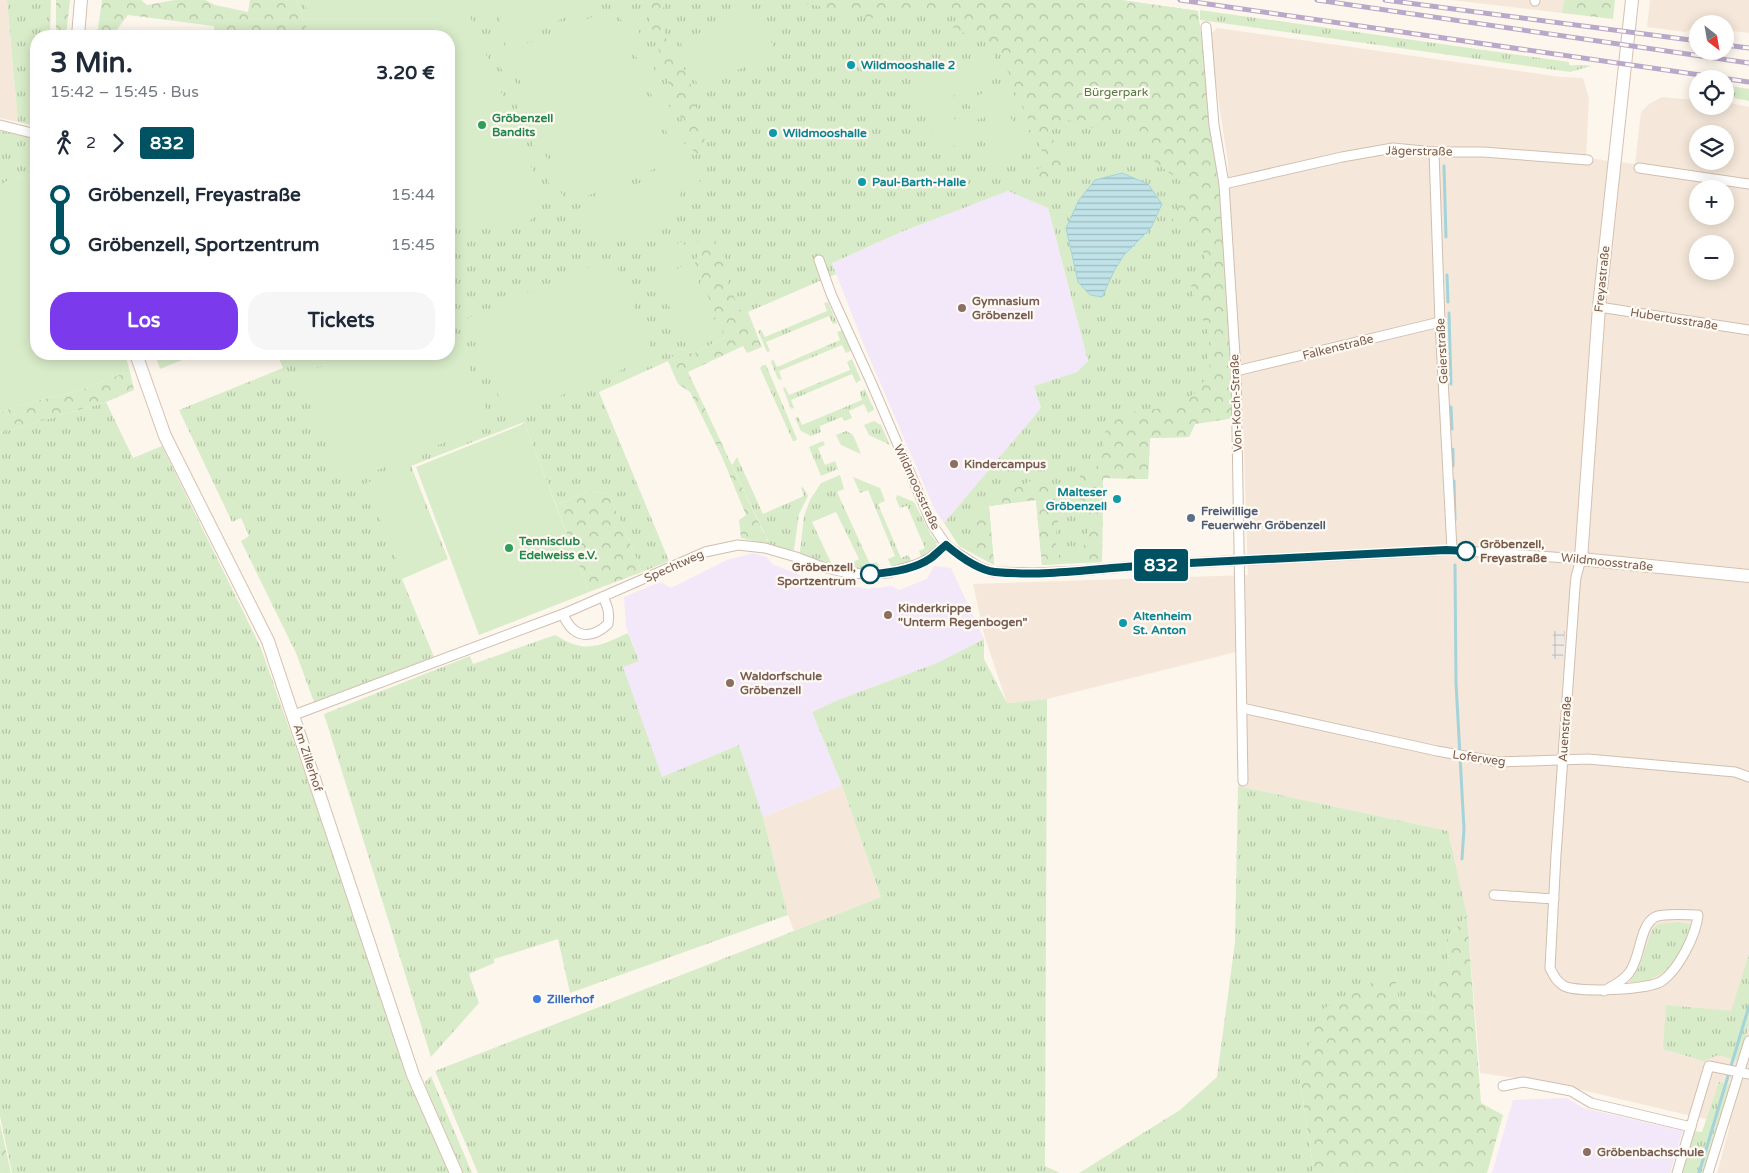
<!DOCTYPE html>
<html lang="de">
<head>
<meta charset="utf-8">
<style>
  body { margin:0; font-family:"Varela Round",sans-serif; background:#f6f6f7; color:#1f2937; height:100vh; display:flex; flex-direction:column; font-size:19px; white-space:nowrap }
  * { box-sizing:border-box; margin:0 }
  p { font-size:16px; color:#747a83 }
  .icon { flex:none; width:28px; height:28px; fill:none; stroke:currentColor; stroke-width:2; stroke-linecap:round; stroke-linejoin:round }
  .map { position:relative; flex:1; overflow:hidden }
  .drawer { position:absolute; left:30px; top:30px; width:425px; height:330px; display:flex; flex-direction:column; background:#fff; border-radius:20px; box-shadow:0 2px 12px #0003 }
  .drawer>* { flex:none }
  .badge { padding:0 10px; border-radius:4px; font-size:18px; line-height:32px }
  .needle { width:32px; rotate:149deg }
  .tools { position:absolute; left:1689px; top:15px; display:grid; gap:10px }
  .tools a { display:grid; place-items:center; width:45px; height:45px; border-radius:50%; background:#fff; box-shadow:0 2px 12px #0003; font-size:25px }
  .map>.badge { position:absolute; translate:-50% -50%; box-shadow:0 0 0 2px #fff }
  .legs { display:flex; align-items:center; gap:8px; height:55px; padding:0 20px; font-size:16px }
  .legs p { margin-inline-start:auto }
  .headline { display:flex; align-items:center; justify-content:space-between; height:85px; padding:0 20px }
  h1 { font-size:28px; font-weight:800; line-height:38px }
  .primary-button { display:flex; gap:10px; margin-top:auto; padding:10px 20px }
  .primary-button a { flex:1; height:58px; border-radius:20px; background:#7c3aed; color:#fff; font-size:20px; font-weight:800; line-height:58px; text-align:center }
  .primary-button a+a { background:#f6f6f7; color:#1f2937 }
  ul { padding:0 20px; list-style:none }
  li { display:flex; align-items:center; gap:18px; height:50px; font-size:19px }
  li i { display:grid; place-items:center; width:8px; height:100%; margin:0 6px; background:currentColor }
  li i::after { content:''; width:12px; height:12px; margin:-6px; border:4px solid; border-radius:50%; background:#fff }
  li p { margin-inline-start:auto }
  li:first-child i { background:linear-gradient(#0000 50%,currentColor 0) }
  li:last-child i { background:linear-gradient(currentColor 50%,#0000 0) }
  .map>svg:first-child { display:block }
</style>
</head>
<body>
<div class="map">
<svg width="1749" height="1173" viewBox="0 0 1749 1173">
  <defs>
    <pattern id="industrial-grid" width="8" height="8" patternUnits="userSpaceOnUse" patternTransform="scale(1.25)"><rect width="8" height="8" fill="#efe9e4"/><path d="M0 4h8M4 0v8" fill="none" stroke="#c7c0bb"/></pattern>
    <pattern id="grass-tufts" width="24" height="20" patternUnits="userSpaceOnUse" patternTransform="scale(1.25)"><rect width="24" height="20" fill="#d8ecc9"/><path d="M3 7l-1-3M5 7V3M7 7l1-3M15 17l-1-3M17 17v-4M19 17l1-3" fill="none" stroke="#b4c2a5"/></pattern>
    <pattern id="forest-crowns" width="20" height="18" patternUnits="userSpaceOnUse" patternTransform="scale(1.25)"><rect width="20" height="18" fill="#d8ecc9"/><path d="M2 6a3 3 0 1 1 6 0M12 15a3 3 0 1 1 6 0" fill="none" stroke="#b4c2a5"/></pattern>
    <pattern id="water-rules" width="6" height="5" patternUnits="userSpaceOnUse" patternTransform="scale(1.25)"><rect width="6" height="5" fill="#bfe3e8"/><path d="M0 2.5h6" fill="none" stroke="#a0bbbe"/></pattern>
  </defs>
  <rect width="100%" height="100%" fill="#fdf6ec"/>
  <g fill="#f5e8da" fill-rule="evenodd">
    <path d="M 0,0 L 7,0 L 18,122 L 0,118 Z"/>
    <path d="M 1451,0 L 1564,0 L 1562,13 Z"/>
    <path d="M 1650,0 L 1749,0 L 1749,33 L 1725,30 L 1725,24 L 1698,24 L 1697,26 L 1685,32 L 1647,27 Z"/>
    <path d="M 1217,28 L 1561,77 L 1583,78 L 1589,98 L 1586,158 L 1635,164 L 1641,112 L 1649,104 L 1662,97 L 1693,100 L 1697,97 L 1698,106 L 1725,106 L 1725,102 L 1749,107 L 1749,953 L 1718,1055 L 1738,1061 L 1749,1026 L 1749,1173 L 1717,1173 L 1730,1125 L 1552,1083 L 1480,1073 L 1467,916 L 1448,831 L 1238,786 L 1236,652 L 1047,699 L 1007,703 L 985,638 L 973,584 L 1248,575 L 1243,421 L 1228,164 L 1209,36 ZM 1698,134 L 1725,134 L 1725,161 L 1698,161 ZM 1698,189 L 1725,189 L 1725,216 L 1698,216 ZM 1698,244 L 1725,244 L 1725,271 L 1698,271 Z"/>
    <path d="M 842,785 L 881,897 L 794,931 L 788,915 L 763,817 Z"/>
  </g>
  <path fill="url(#industrial-grid)" d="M 1553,631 L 1565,631 L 1563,659 L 1552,659 Z"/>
  <g fill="#f3e8fa">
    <path d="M 1008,191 L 1048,208 L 1088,361 L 1077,372 L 1034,386 L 1041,408 L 944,523 L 935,510 L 863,343 L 832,263 L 901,232 Z"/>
    <path d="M 753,553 L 767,557 L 772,564 L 807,578 L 868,589 L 891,586 L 899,590 L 927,579 L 934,566 L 951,568 L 984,639 L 937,663 L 838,700 L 812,712 L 842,785 L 763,817 L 739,745 L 662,778 L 622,667 L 639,660 L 626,627 L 624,597 L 660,582 L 671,588 L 727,560 Z"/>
    <path d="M 1567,1098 L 1583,1108 L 1683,1131 L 1670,1173 L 1492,1173 L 1513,1100 Z"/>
  </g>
  <g fill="url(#grass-tufts)">
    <path d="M 7,0 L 51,0 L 50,36 L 36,36 L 36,126 L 18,122 Z"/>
    <path d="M 296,0 L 1121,0 L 1198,11 L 1233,418 L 1195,424 L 1189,437 L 1150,438 L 1148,479 L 1103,478 L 1102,562 L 1042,565 L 1036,500 L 989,506 L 994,565 L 959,546 L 944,523 L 1041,408 L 1034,386 L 1077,372 L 1088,361 L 1048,208 L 1008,191 L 901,232 L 832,263 L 836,274 L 748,312 L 725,337 L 693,354 L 684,349 L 676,350 L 668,361 L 599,392 L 669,561 L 642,572 L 609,494 L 590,491 L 556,505 L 524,422 L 411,466 L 448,559 L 402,579 L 434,657 L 314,702 L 296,653 L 241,541 L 249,536 L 241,518 L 232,522 L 179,410 L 283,368 L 277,354 L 449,354 L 449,36 L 310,36 Z"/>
    <path d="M 1200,10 L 1569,62 L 1569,65 C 1577,66 1583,64 1591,66 L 1570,72 L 1200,20 Z"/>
    <path d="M 1725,85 L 1749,89 L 1749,101 L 1725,96 Z"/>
    <path d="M 0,131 L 30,137 L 36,165 L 36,174 L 7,181 L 0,186 Z"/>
    <path d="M 828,302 L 837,323 L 833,324 L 829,316 L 766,342 L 770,351 L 767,352 L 758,331 L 761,330 L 765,337 L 827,311 L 824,303 Z"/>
    <path d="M 843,330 L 851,351 L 846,353 L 842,345 L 779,371 L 782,380 L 778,379 L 771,362 L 773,359 L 777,367 L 840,340 L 837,332 Z"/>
    <path d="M 155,354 L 197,354 L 160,369 Z"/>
    <path d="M 852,359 L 861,380 L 856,383 L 852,374 L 791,400 L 794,408 L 791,409 L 783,388 L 785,387 L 789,395 L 850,370 L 847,362 Z"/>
    <path d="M 763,365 L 766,365 L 797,439 L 795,441 L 793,441 L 760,368 Z"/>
    <path d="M 865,389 L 874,410 L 868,413 L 864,404 L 849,411 L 852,418 L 844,421 L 842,417 L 820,426 L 821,432 L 811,436 L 801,431 L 795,418 L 798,417 L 802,425 L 862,400 L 860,392 Z"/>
    <path d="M 106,402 L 133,458 L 162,446 L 261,648 L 333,854 L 450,1173 L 12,1173 L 0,1116 L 0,433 Z"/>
    <path d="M 874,421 L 881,425 L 890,445 L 869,435 L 864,425 Z"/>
    <path d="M 846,431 L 853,435 L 861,454 L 841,445 L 836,435 Z"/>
    <path d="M 823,441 L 825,445 L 818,448 L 825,465 L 835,461 L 838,469 L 821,476 L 809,447 Z"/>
    <path d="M 737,457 L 763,514 L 804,496 L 801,488 L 803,487 L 808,496 L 799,514 L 794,550 L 790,551 L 766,544 L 768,541 L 732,465 Z"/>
    <path d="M 840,475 L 844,489 L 837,492 L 870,564 L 877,562 L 879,568 L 876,572 L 854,571 L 851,563 L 859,559 L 836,512 L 812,522 L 833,567 L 843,566 L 845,571 L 832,568 L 803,556 L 800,552 L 804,516 L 810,500 L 821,483 Z"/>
    <path d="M 853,477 L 880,488 L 885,501 L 878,504 L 901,558 L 908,555 L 911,560 L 910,564 L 892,569 L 888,559 L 895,556 L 868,490 L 860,493 Z"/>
    <path d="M 897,495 L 914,502 L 931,535 L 937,542 L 935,550 L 922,559 L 919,551 L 925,548 L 907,506 L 900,508 L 896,499 Z"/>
    <path d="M 628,633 L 639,661 L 623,667 L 662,777 L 739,745 L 763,817 L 788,915 L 570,993 L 558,939 L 494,959 L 494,963 L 469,974 L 479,1003 L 431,1057 L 324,714 L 470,656 L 473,664 L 555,635 C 586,654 597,647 628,633 Z"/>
    <path d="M 984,639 L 984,659 L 1007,703 L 1047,699 L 1045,1166 L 1060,1173 L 478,1173 L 435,1071 L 881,897 L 842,785 L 812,712 L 838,700 L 937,663 Z"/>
    <path d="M 1238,786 L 1448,831 L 1467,915 L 1446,941 L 1450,967 L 1436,980 L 1432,1013 L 1400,1010 L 1394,972 L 1299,1073 L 1314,1173 L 1079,1173 L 1180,1110 L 1217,1077 L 1235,942 Z"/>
    <path d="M 1679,922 L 1690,924 L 1694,930 L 1682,955 L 1670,967 L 1659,975 L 1636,985 L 1630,982 L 1639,967 L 1652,930 L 1658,924 Z"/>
    <path d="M 1749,953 L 1749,1026 L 1738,1061 L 1718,1055 L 1704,1061 L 1663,1049 L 1666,1005 L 1731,1011 Z"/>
    <path d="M 431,1076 L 472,1173 L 460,1173 L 426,1087 L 425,1082 Z"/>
    <path d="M 1719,1082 L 1732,1085 L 1704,1173 L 1681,1173 L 1693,1131 L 1702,1132 Z"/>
  </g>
  <g fill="url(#forest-crowns)">
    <path d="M 56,0 L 70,0 L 66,36 L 56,36 Z"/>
    <path d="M 102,0 L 141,0 L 147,5 L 175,0 L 205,0 L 215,5 L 248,12 L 250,0 L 296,0 L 310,36 L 275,35 L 214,36 L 214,26 L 128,15 L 112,36 L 97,36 Z"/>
    <path d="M 643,0 L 666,0 L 661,15 L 669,52 L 688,74 L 707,149 L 695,155 L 675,101 Z"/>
    <path d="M 792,0 L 1121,0 L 1198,11 L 1220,183 L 1233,379 L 1233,418 L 1195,424 L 1189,437 L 1150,438 L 1148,479 L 1103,478 L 1102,562 L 1080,563 L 1088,529 L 1077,489 L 1081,472 L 1098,466 L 1103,454 L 1104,433 L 1118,418 L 1139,410 L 1156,409 L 1181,401 L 1194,394 L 1211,372 L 1207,355 L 1210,338 L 1194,297 L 1191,286 C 1197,279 1205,271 1205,262 C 1206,243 1185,228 1171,221 L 1187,186 L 1155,162 L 1125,115 L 1091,128 L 1069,120 L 1049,132 L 1063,159 L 1059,176 L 1049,180 L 1028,177 L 1027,176 L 1047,163 L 998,48 L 953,28 L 959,9 L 905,10 L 876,19 Z"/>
    <path d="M 1564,0 L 1615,0 L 1613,19 L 1562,13 Z"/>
    <path d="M 711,233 L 728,265 L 725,275 L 738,307 L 744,314 L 748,312 L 762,347 L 747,353 L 743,346 L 688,372 L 768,542 L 766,544 L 741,538 L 739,520 L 746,515 L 722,457 L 690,392 L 678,384 L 668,361 L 676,350 L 684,349 L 693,354 L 725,337 L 695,264 L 699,248 L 697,240 Z"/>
    <path d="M 130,372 L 134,390 L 106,402 L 0,433 L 0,413 C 22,402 47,399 71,393 C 91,387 109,377 130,372 Z"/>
    <path d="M 1032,480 L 1053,491 L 1059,516 L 1055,541 L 1061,564 L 1042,565 L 1036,500 L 989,506 L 994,565 L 972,553 L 974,515 L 991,496 L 999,492 L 1019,487 Z"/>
    <path d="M 590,491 L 609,494 L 642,572 L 589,592 L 556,505 Z"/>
    <path d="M 1467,915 L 1481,1103 L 1503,1115 L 1487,1173 L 1314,1173 L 1299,1073 L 1321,1010 L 1394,971 L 1400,1010 L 1432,1013 L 1436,980 L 1450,966 L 1446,941 Z"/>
    <path d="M 0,1123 L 11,1173 L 0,1173 Z"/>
  </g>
  <g fill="#d8ecc9" fill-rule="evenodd">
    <path d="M 303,0 L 464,0 L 476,32 L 449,43 L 449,36 L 318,36 Z"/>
    <path d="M 473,0 L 489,0 L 501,6 L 493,19 Z"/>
    <path d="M 509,0 L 626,0 L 702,187 L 691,192 L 685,179 C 671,245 602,260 560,209 L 501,68 C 494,43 495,22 509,0 ZM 608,0 L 618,12 L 675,153 L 678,167 L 573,211 L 561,193 L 507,61 L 504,43 Z"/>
    <path d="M 612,9 L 674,161 L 570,203 L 508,51 Z"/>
    <path d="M 758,9 L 776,54 L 698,86 L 680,41 Z"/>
    <path d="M 479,37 L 545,201 L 527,225 L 469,222 L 449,224 L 449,50 Z"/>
    <path d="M 993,54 L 1003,76 L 965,92 L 955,70 Z"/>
    <path d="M 948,73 L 957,94 L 946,100 L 955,120 L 965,116 L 974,137 L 933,155 L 923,134 L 933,130 L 924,109 L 915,113 L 906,92 Z"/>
    <path d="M 1008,82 L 1017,102 L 1006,107 L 1015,127 L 1025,123 L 1035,144 L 993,162 L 984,141 L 993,137 L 985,117 L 976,120 L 967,100 Z"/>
    <path d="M 36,174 L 36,354 L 125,354 L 130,372 C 109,377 91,387 71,393 C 47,399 22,402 0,413 L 0,186 L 7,181 Z"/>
    <path d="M 683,241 L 690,257 L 659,271 L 652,255 Z"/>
    <path d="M 613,257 L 654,356 L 508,418 L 466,319 Z"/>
    <path d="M 690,263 L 721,334 L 688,349 L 657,278 Z"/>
    <path d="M 449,318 L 492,423 L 343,484 L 298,376 L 352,354 L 449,354 Z"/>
    <path d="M 524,422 L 589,592 L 479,635 L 416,467 L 521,425 Z"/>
    <path d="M 408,466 L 445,559 L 403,576 L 366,483 Z"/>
  </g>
  <path fill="url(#water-rules)" stroke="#a5d3da" d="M 1122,173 L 1148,184 L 1162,204 L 1151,228 L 1124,255 L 1115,269 L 1102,297 L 1090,295 L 1078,282 L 1066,228 L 1079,200 L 1095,180 Z"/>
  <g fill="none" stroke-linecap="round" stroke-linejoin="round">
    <g stroke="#a5d3da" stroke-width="3">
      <path d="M 1444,166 L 1446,237"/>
      <path d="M 1447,275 L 1448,302"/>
      <path d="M 1449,313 L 1451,384"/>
      <path d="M 1451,407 L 1452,429"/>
      <path d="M 1453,449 L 1453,466"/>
      <path d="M 1454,481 L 1455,520"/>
      <path d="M 1455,565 L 1456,683 L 1464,829 L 1462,859"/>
      <path d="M 1699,1173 L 1749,1006"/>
    </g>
    <g stroke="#d1beb0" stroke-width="11">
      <g id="street">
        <path d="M 1535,1 L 1535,0"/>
        <path d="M 1206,27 L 1214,125 L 1224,184 L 1236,371 L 1243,781"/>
        <path d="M 0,125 L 36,134"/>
        <path d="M 1434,152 L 1440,322 L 1452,550"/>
        <path d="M 1639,168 L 1749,184"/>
        <path d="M 1224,184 L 1342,157 L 1393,148 L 1434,152 L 1483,152 L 1588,160"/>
        <path d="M 819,260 L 831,294 L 871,382 L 932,524 L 946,545 L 954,551 L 979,567 L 993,572 L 1034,573 L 1078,571 L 1148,565 L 1452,550 L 1581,559 L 1576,577 L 1575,587 L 1556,855 L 1550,968 C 1554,976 1556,981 1564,986 C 1578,993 1649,990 1662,981 C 1679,969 1696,935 1698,915 C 1687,915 1664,913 1655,917 C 1639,926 1641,958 1629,973 C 1623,981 1613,986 1604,991"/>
        <path d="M 1599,307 L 1749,330"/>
        <path d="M 1236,371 L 1440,322"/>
        <path d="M 563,614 C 572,637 590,641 608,624 C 610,614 608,607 603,597"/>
        <path d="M 1242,708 L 1437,751 L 1499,762 L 1588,759 L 1735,772 L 1749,777"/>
        <path d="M 294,715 L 563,614 L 705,552 L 738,545 L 765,548 L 796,557 L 822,567 L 848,573 L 868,574 L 888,573 L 918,564 L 930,558 L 946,545"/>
        <path d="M 1494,895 L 1554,899"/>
        <path d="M 1503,1086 L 1523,1082 L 1571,1091 L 1591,1103 L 1691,1127"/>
        <path d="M 1677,1173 L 1709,1066 L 1749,1074"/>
        <path d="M 1708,1173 L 1749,1041"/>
      </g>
    </g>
    <g stroke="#d6c0b0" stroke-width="14">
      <g id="secondary">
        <path d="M 1632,0 L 1599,307 L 1581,559 L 1749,576"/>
        <path d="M 78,36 L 81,0"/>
        <path d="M 136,354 L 165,436 L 268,641 L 413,1075 L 456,1173"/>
      </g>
    </g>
    <use href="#street" stroke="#fff" stroke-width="9"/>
    <use href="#secondary" stroke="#fff" stroke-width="12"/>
    <g stroke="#b9a8c9" stroke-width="5">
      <g id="rail">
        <path d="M 1180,0 L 1749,82"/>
        <path d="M 1317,0 L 1749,63"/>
        <path d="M 1385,0 L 1698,41"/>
        <path d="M 1725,45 L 1749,48"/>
      </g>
    </g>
    <use href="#rail" stroke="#fffaf3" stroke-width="3" stroke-dasharray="9" stroke-linecap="butt"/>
  </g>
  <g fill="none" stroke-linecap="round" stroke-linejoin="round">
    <g stroke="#fff" stroke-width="11">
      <path id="line-1" d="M 870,574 C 890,573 915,569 931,558 C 936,554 941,549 946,545 C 959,556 978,570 995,572 C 1047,577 1099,568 1151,565 C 1249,560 1348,555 1446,550 L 1466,551"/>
    </g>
    <use href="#line-1" stroke="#005262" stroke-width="8"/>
  </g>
  <g fill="#0f9aa8" stroke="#fffaf3" stroke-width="2">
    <circle cx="851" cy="65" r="5"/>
    <circle cx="773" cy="133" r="5"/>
    <circle cx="862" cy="182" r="5"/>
    <circle cx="1117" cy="499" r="5"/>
    <circle cx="1123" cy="623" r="5"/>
  </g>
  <g fill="#2e9e5b" stroke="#fffaf3" stroke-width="2">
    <circle cx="482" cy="125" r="5"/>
    <circle cx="509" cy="548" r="5"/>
  </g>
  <g fill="#8d6e63" stroke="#fffaf3" stroke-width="2">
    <circle cx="962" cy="308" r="5"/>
    <circle cx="954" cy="464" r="5"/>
    <circle cx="888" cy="615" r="5"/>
    <circle cx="730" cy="683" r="5"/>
    <circle cx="1587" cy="1152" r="5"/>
  </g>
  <circle fill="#5c6f8a" stroke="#fffaf3" stroke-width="2" cx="1191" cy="518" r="5"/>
  <g fill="#fff" stroke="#005262" stroke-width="2.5">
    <circle cx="1466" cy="551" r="9"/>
    <circle cx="870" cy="574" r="9"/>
  </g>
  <circle fill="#3f7fe0" stroke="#fffaf3" stroke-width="2" cx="537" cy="999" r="5"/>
  <g text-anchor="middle" stroke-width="4.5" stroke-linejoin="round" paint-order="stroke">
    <g font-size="12" font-weight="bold" fill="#0d838f" stroke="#fffaf3" text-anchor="start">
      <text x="861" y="69">Wildmooshalle 2</text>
      <text x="783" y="137">Wildmooshalle</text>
      <text x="872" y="186">Paul-Barth-Halle</text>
      <text x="1107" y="496" text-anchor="end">Malteser<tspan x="1107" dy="14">Gröbenzell</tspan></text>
      <text x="1133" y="620">Altenheim<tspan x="1133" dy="14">St. Anton</tspan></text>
    </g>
    <g font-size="12" fill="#537a41" stroke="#fffaf3">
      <text x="1116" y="96">Bürgerpark</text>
    </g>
    <g font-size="12" font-weight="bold" fill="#27864d" stroke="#fffaf3" text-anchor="start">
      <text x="492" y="122">Gröbenzell<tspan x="492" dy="14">Bandits</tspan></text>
      <text x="519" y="545">Tennisclub<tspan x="519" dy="14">Edelweiss e.V.</tspan></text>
    </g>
    <g font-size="12" fill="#7a5c4d" stroke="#fffaf3">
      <text transform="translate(1419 151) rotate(1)" y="4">Jägerstraße</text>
      <text transform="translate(1602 279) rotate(-84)" y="4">Freyastraße</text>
      <text transform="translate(1674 319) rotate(9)" y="4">Hubertusstraße</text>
      <text transform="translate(1338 347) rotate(-14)" y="4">Falkenstraße</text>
      <text transform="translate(1442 351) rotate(-93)" y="4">Geierstraße</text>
      <text transform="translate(1236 403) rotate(-92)" y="4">Von-Koch-Straße</text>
      <text transform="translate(917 487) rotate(65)" y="4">Wildmoosstraße</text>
      <text transform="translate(1607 562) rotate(6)" y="4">Wildmoosstraße</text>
      <text transform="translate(674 566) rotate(-24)" y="4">Spechtweg</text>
      <text transform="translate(1565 729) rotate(-86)" y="4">Auenstraße</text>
      <text transform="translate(308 758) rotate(72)" y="4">Am Zillerhof</text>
      <text transform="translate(1479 758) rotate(8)" y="4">Loferweg</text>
    </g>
    <g font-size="12" font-weight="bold" fill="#785e54" stroke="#fffaf3" text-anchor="start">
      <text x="972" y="305">Gymnasium<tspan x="972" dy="14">Gröbenzell</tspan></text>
      <text x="964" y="468">Kindercampus</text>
      <text x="898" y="612">Kinderkrippe<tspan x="898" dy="14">"Unterm Regenbogen"</tspan></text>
      <text x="740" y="680">Waldorfschule<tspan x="740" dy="14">Gröbenzell</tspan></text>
      <text x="1597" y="1156">Gröbenbachschule</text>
    </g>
    <g font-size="12" font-weight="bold" fill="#4e5e75" stroke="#fffaf3" text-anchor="start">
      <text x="1201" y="515">Freiwillige<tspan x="1201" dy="14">Feuerwehr Gröbenzell</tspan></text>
    </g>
    <g font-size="12" font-weight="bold" fill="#7a5c4d" stroke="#fffaf3" text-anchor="start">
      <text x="1480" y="548">Gröbenzell,<tspan x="1480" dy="14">Freyastraße</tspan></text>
      <text x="856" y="571" text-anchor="end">Gröbenzell,<tspan x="856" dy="14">Sportzentrum</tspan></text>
    </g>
    <g font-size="12" font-weight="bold" fill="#366cbe" stroke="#fffaf3" text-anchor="start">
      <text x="547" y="1003">Zillerhof</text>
    </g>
  </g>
</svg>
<div class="tools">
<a><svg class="needle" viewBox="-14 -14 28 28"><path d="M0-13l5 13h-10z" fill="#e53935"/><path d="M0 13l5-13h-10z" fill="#747a83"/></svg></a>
<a><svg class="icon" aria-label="locate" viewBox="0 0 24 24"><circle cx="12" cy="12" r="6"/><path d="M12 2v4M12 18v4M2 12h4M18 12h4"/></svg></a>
<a><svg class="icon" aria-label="layers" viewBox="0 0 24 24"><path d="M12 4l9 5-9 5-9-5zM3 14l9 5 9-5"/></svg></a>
<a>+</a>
<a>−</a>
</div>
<b class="badge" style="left:1161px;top:565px;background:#005262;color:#fff">832</b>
<section class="drawer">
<div class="headline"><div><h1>3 Min.</h1><p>15:42 – 15:45 · Bus</p></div><b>3.20 €</b></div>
<div class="legs"><svg class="icon" aria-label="walk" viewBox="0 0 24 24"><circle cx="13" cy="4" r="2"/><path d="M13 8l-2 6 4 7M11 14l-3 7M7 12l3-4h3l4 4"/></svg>2<svg class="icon" aria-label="forward" viewBox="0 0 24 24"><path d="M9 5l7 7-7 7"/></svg><b class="badge" style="background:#005262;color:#fff">832</b></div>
<ul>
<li><i style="color:#005262"></i><b>Gröbenzell, Freyastraße</b><p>15:44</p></li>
<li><i style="color:#005262"></i><b>Gröbenzell, Sportzentrum</b><p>15:45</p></li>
</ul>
<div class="primary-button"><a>Los</a><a>Tickets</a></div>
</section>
</div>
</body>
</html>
